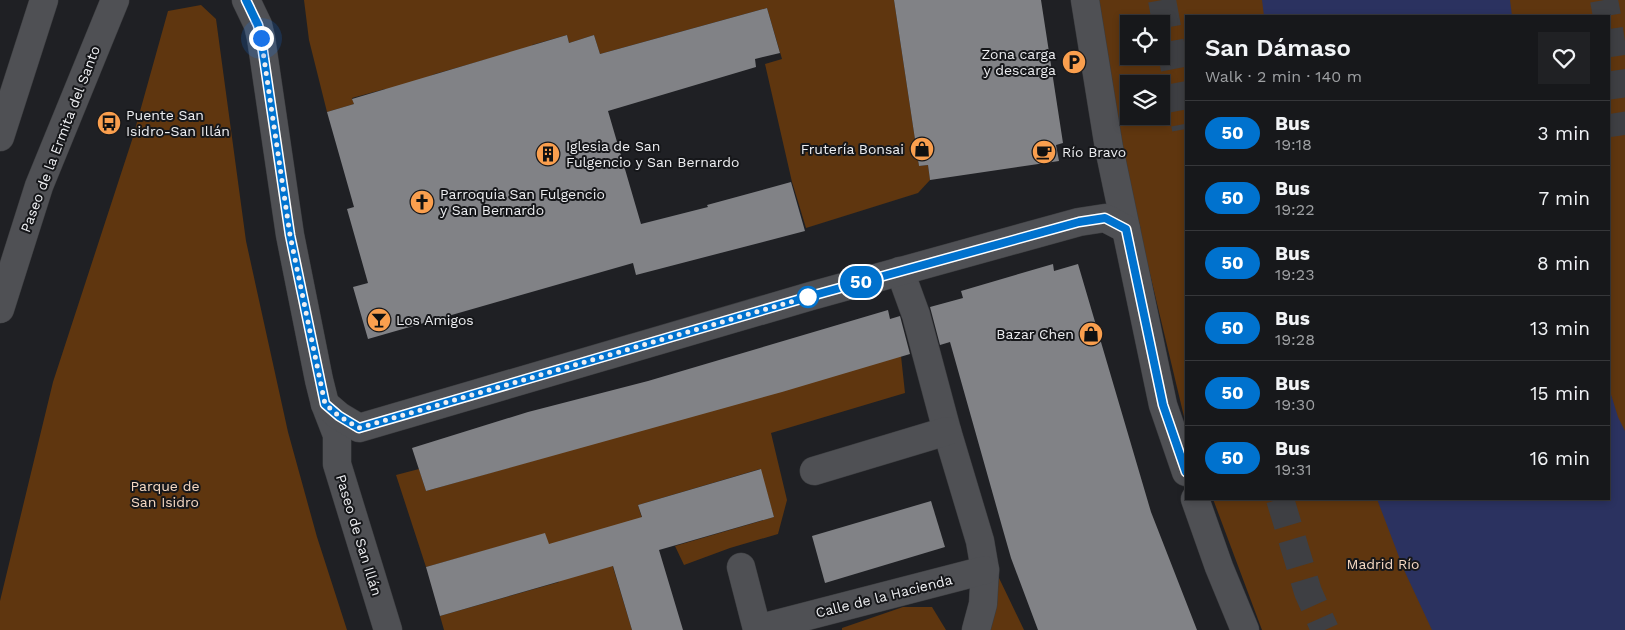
<!DOCTYPE html>
<html lang="en">
<head>
<meta charset="utf-8">
<style>
  body { margin:0; font-family:"Work Sans",sans-serif; background:#202124; color:#f1f3f6; height:100vh; display:flex; flex-direction:column; font-size:19px; white-space:nowrap }
  * { box-sizing:border-box; margin:0 }
  p { font-size:16px; color:#9ea0a3 }
  .icon { flex:none; width:28px; height:28px; fill:none; stroke:currentColor; stroke-width:2; stroke-linecap:round; stroke-linejoin:round }
  .map { position:relative; flex:1; overflow:hidden }
  .panel { position:absolute; left:1185px; top:15px; width:425px; height:485px; display:flex; flex-direction:column; background:#17181b; border-radius:0px; box-shadow:0 2px 8px #0003,0 0 0 1px #36373a }
  .panel>* { flex:none }
  .badge { padding:0 10px; border-radius:16px; font-size:18px; line-height:32px }
  .buttons { position:absolute; left:1120px; top:15px; display:grid; gap:10px }
  .buttons a { display:grid; place-items:center; width:50px; height:50px; border-radius:0px; background:#17181b; box-shadow:0 2px 8px #0003,0 0 0 1px #36373a; font-size:25px }
  .you { position:absolute; width:25px; height:25px; margin:-12px; border:4px solid #fff; border-radius:50%; background:#1a73e8; box-shadow:0 0 0 8px #1a73e833 }
  .map>.badge { position:absolute; translate:-50% -50%; box-shadow:0 0 0 2px #fff }
  .round { display:grid; place-items:center; flex:none; width:52px; height:52px; border-radius:0px; background:#202124 }
  .head { display:flex; align-items:center; justify-content:space-between; height:85px; padding:0 20px }
  h1 { font-size:24px; font-weight:600; line-height:38px }
  ul { padding:0; list-style:none }
  li { display:flex; align-items:center; gap:15px; height:65px; padding:0 20px; border-top:1px solid #36373a }
  li div { flex:1 }
  li b { display:block; font-size:19px }
  li em { font-style:normal }
  li .badge { min-width:55px; font-weight:700; text-align:center }
  .map>svg:first-child { display:block }
</style>
</head>
<body>
<div class="map">
<svg width="1625" height="630" viewBox="0 0 1625 630">
  <rect width="100%" height="100%" fill="#1f2024"/>
  <g fill="#5f360f" fill-rule="evenodd">
    <path d="M 304,0 L 894,0 L 919,166 L 928,165 L 930,180 L 918,193 L 806,228 L 792,182 L 765,64 L 782,59 L 767,8 L 600,54 L 594,35 L 569,43 L 567,35 L 532,45 L 534,52 L 484,60 L 435,74 L 387,94 L 385,89 L 352,98 L 354,104 L 327,112 L 309,40 Z"/>
    <path d="M 1098,0 L 1625,0 L 1625,630 L 1262,630 L 1213,499 L 1609,499 L 1609,16 L 1186,16 L 1186,425 L 1124,165 ZM 1129,24 L 1161,24 L 1161,56 L 1129,56 ZM 1129,84 L 1161,84 L 1161,116 L 1129,116 Z"/>
    <path d="M 201,5 L 216,19 L 246,241 L 288,432 L 317,537 L 347,630 L 0,630 L 0,601 L 53,382 L 132,140 L 168,11 Z"/>
    <path d="M 901,356 L 905,393 L 771,433 L 787,500 L 778,534 L 730,548 L 684,565 L 675,546 L 774,517 L 760,469 L 638,505 L 652,552 L 612,564 L 632,630 L 444,630 L 440,616 L 559,582 L 545,534 L 426,567 L 396,475 L 419,469 L 426,491 Z"/>
    <path d="M 999,578 L 1024,630 L 988,630 L 993,617 Z"/>
    <path d="M 903,607 L 932,607 L 946,630 L 842,630 L 842,628 Z"/>
  </g>
  <g fill="#2b3260">
    <path d="M 1262,0 L 1510,0 L 1512,16 L 1264,16 Z"/>
    <path d="M 1609,388 L 1618,417 L 1625,431 L 1625,630 L 1432,630 L 1404,570 L 1377,499 L 1609,499 Z"/>
  </g>
  <g fill="#818286">
    <path d="M 894,0 L 1041,0 L 1063,143 L 1056,145 L 1059,161 L 930,180 L 928,165 L 919,166 Z"/>
    <path d="M 767,8 L 780,53 L 755,59 L 756,67 L 608,111 L 641,224 L 708,207 L 707,205 L 791,182 L 805,231 L 636,275 L 633,263 L 368,339 L 353,287 L 368,283 L 347,209 L 354,207 L 327,112 L 354,104 L 352,99 L 567,35 L 569,43 L 594,35 L 600,54 Z"/>
    <path d="M 1053,264 L 1054,271 L 1078,264 L 1151,512 L 1197,630 L 1038,630 L 1011,558 L 1003,530 L 950,342 L 940,345 L 930,307 L 963,298 L 961,291 Z"/>
    <path d="M 888,310 L 890,319 L 900,316 L 910,354 L 782,392 L 426,491 L 412,448 L 528,412 L 648,381 Z"/>
    <path d="M 761,469 L 774,517 L 659,550 L 683,630 L 632,630 L 613,566 L 440,616 L 426,567 L 545,533 L 549,544 L 642,517 L 638,505 Z"/>
    <path d="M 931,501 L 945,547 L 825,583 L 812,536 Z"/>
  </g>
  <g fill="none" stroke-linecap="round" stroke-linejoin="round">
    <g stroke="#3e3f43" stroke-width="28" stroke-dasharray="28 14" stroke-linecap="butt">
      <path d="M 1162,0 L 1186,129"/>
      <path d="M 1604,0 L 1607,16"/>
      <path d="M 1609,29 L 1625,135"/>
      <path d="M 1280,499 L 1308,592 L 1325,630"/>
    </g>
    <g stroke="#3b3c3f" stroke-width="29">
      <g id="street">
        <path d="M 246,0 L 258,25 L 261,38 L 290,235 L 319,380 L 325,404 L 337,435 L 337,464 L 388,630"/>
        <path d="M 1085,0 L 1109,148 L 1163,405 L 1186,472"/>
        <path d="M 900,271 L 916,315 L 947,431 L 980,541 L 985,570 L 983,604 L 976,630"/>
        <path d="M 325,404 L 339,416 L 359,428 L 811,296 L 1079,222 L 1105,218 L 1126,229"/>
        <path d="M 814,471 L 947,431"/>
        <path d="M 1195,499 L 1219,567 L 1245,630"/>
        <path d="M 741,567 L 757,629 L 985,570"/>
      </g>
    </g>
    <g stroke="#3b3c3f" stroke-width="29">
      <g id="secondary">
        <path d="M 0,137 L 44,0"/>
        <path d="M 0,309 L 39,186 L 115,0"/>
      </g>
    </g>
    <use href="#street" stroke="#4f5054" stroke-width="28"/>
    <use href="#secondary" stroke="#4f5054" stroke-width="28"/>
  </g>
  <g fill="none" stroke-linecap="round" stroke-linejoin="round">
    <g stroke="#fff" stroke-width="11">
      <path id="line" d="M 246,0 L 258,25 L 261,38 L 290,235 L 325,404 L 339,416 L 359,428 L 811,296 L 1079,222 L 1105,218 L 1126,229 L 1163,405 L 1186,472"/>
    </g>
    <use href="#line" stroke="#0072ce" stroke-width="8"/>
    <path stroke="#edeef1" stroke-width="5" stroke-dasharray="0 9" d="M 261,38 L 290,235 L 325,404 L 339,416 L 359,428 L 811,296 L 808,297"/>
  </g>
  <defs>
    <g id="parking-disc" transform="scale(1.25)"><circle r="9.5" fill="#fa9f4e" stroke="#16171a"/><path d="M-3.5-5.5H1a3.5 3.5 0 0 1 0 7H-1V5.5H-3.5ZM-1-3.4V-.6H.8a1.4 1.4 0 0 0 0-2.8Z" fill="#111"/></g>
    <g id="bus-disc" transform="scale(1.25)"><circle r="9.5" fill="#fa9f4e" stroke="#16171a"/><path d="M-5-6H5V4H4V6H2V4H-2V6H-4V4H-5ZM-3.5-4V0h7V-4ZM-3.5 1.2v1.5H-2V1.2ZM2 1.2v1.5H3.5V1.2Z" fill="#111"/></g>
    <g id="shop-disc" transform="scale(1.25)"><circle r="9.5" fill="#fa9f4e" stroke="#16171a"/><path d="M-5-2.5h2.3a2.7 3.5 0 0 1 5.4 0H5L5.5 6h-11ZM-1.5-2.5h3a1.5 2.3 0 0 0-3 0Z" fill="#111"/></g>
    <g id="cafe-disc" transform="scale(1.25)"><circle r="9.5" fill="#fa9f4e" stroke="#16171a"/><path d="M-5.5-4.5H6V0H3Q3 3.5 0 3.5H-2.5Q-5.5 3.5-5.5 0ZM3-3.2v2h1.7v-2ZM-6 4.5H4V6H-6Z" fill="#111"/></g>
    <g id="building-disc" transform="scale(1.25)"><circle r="9.5" fill="#fa9f4e" stroke="#16171a"/><path d="M-4-6H4V6H1V3H-1V6H-4ZM-2.5-4.3h1.7v1.8h-1.7ZM.8-4.3h1.7v1.8H.8ZM-2.5-1h1.7V.8h-1.7ZM.8-1h1.7V.8H.8Z" fill="#111"/></g>
    <g id="church-disc" transform="scale(1.25)"><circle r="9.5" fill="#fa9f4e" stroke="#16171a"/><path d="M-1.2-6h2.4v3.5h3.3v2.4h-3.3V6h-2.4V-.1h-3.3v-2.4h3.3Z" fill="#111"/></g>
    <g id="bar-disc" transform="scale(1.25)"><circle r="9.5" fill="#fa9f4e" stroke="#16171a"/><path d="M-6-5H6L.8 .8V4.5H3.5V6h-7V4.5H-.8V.8Z" fill="#111"/></g>
  </defs>
  <g fill-rule="evenodd">
    <use href="#parking-disc" x="1074" y="62"/>
    <use href="#bus-disc" x="109" y="123"/>
    <use href="#shop-disc" x="922" y="149"/>
    <use href="#cafe-disc" x="1044" y="152"/>
    <use href="#building-disc" x="548" y="154"/>
    <use href="#church-disc" x="422" y="202"/>
    <use href="#bar-disc" x="379" y="320"/>
    <use href="#shop-disc" x="1091" y="334"/>
  </g>
  <circle fill="#fff" stroke="#0072ce" stroke-width="2.5" cx="808" cy="297" r="10"/>
  <g text-anchor="middle" stroke-width="4" stroke-linejoin="round" paint-order="stroke">
    <g font-size="14" fill="#edeef1" stroke="#16171a" text-anchor="start">
      <text x="1056" y="59" text-anchor="end">Zona carga<tspan x="1056" dy="16">y descarga</tspan></text>
      <text x="126" y="120">Puente San<tspan x="126" dy="16">Isidro-San Illán</tspan></text>
      <text x="566" y="151">Iglesia de San<tspan x="566" dy="16">Fulgencio y San Bernardo</tspan></text>
      <text x="904" y="154" text-anchor="end">Frutería Bonsai</text>
      <text x="1062" y="157">Río Bravo</text>
      <text x="440" y="199">Parroquia San Fulgencio<tspan x="440" dy="16">y San Bernardo</tspan></text>
      <text x="396" y="325">Los Amigos</text>
      <text x="1074" y="339" text-anchor="end">Bazar Chen</text>
    </g>
    <g font-size="14" fill="#edeef1" stroke="#16171a">
      <text transform="translate(60 139) rotate(-69)" y="5">Paseo de la Ermita del Santo</text>
      <text transform="translate(359 535) rotate(73)" y="5">Paseo de San Illán</text>
      <text transform="translate(884 596) rotate(-14)" y="5">Calle de la Hacienda</text>
    </g>
    <g font-size="14" fill="#f5d8c2" stroke="#16171a">
      <text x="165" y="491">Parque de<tspan x="165" dy="16">San Isidro</tspan></text>
      <text x="1383" y="569">Madrid Río</text>
    </g>
  </g>
</svg>
<div class="buttons">
<a><svg class="icon" aria-label="locate" viewBox="0 0 24 24"><circle cx="12" cy="12" r="6"/><path d="M12 2v4M12 18v4M2 12h4M18 12h4"/></svg></a>
<a><svg class="icon" aria-label="layers" viewBox="0 0 24 24"><path d="M12 4l9 5-9 5-9-5zM3 14l9 5 9-5"/></svg></a>
</div>
<div class="you" style="left:261px;top:38px"></div>
<b class="badge" style="left:861px;top:282px;background:#0072ce;color:#fff">50</b>
<section class="panel">
<div class="head"><div><h1>San Dámaso</h1><p>Walk · 2 min · 140 m</p></div><a class="round"><svg class="icon" aria-label="heart" viewBox="0 0 24 24"><path d="M12 20l-8-8c-3-5 5-10 8-4 3-6 11-1 8 4z"/></svg></a></div>
<ul>
<li><span class="badge" style="background:#0072ce;color:#fff">50</span><div><b>Bus</b><p>19:18</p></div><em>3 min</em></li>
<li><span class="badge" style="background:#0072ce;color:#fff">50</span><div><b>Bus</b><p>19:22</p></div><em>7 min</em></li>
<li><span class="badge" style="background:#0072ce;color:#fff">50</span><div><b>Bus</b><p>19:23</p></div><em>8 min</em></li>
<li><span class="badge" style="background:#0072ce;color:#fff">50</span><div><b>Bus</b><p>19:28</p></div><em>13 min</em></li>
<li><span class="badge" style="background:#0072ce;color:#fff">50</span><div><b>Bus</b><p>19:30</p></div><em>15 min</em></li>
<li><span class="badge" style="background:#0072ce;color:#fff">50</span><div><b>Bus</b><p>19:31</p></div><em>16 min</em></li>
</ul>
</section>
</div>
</body>
</html>
